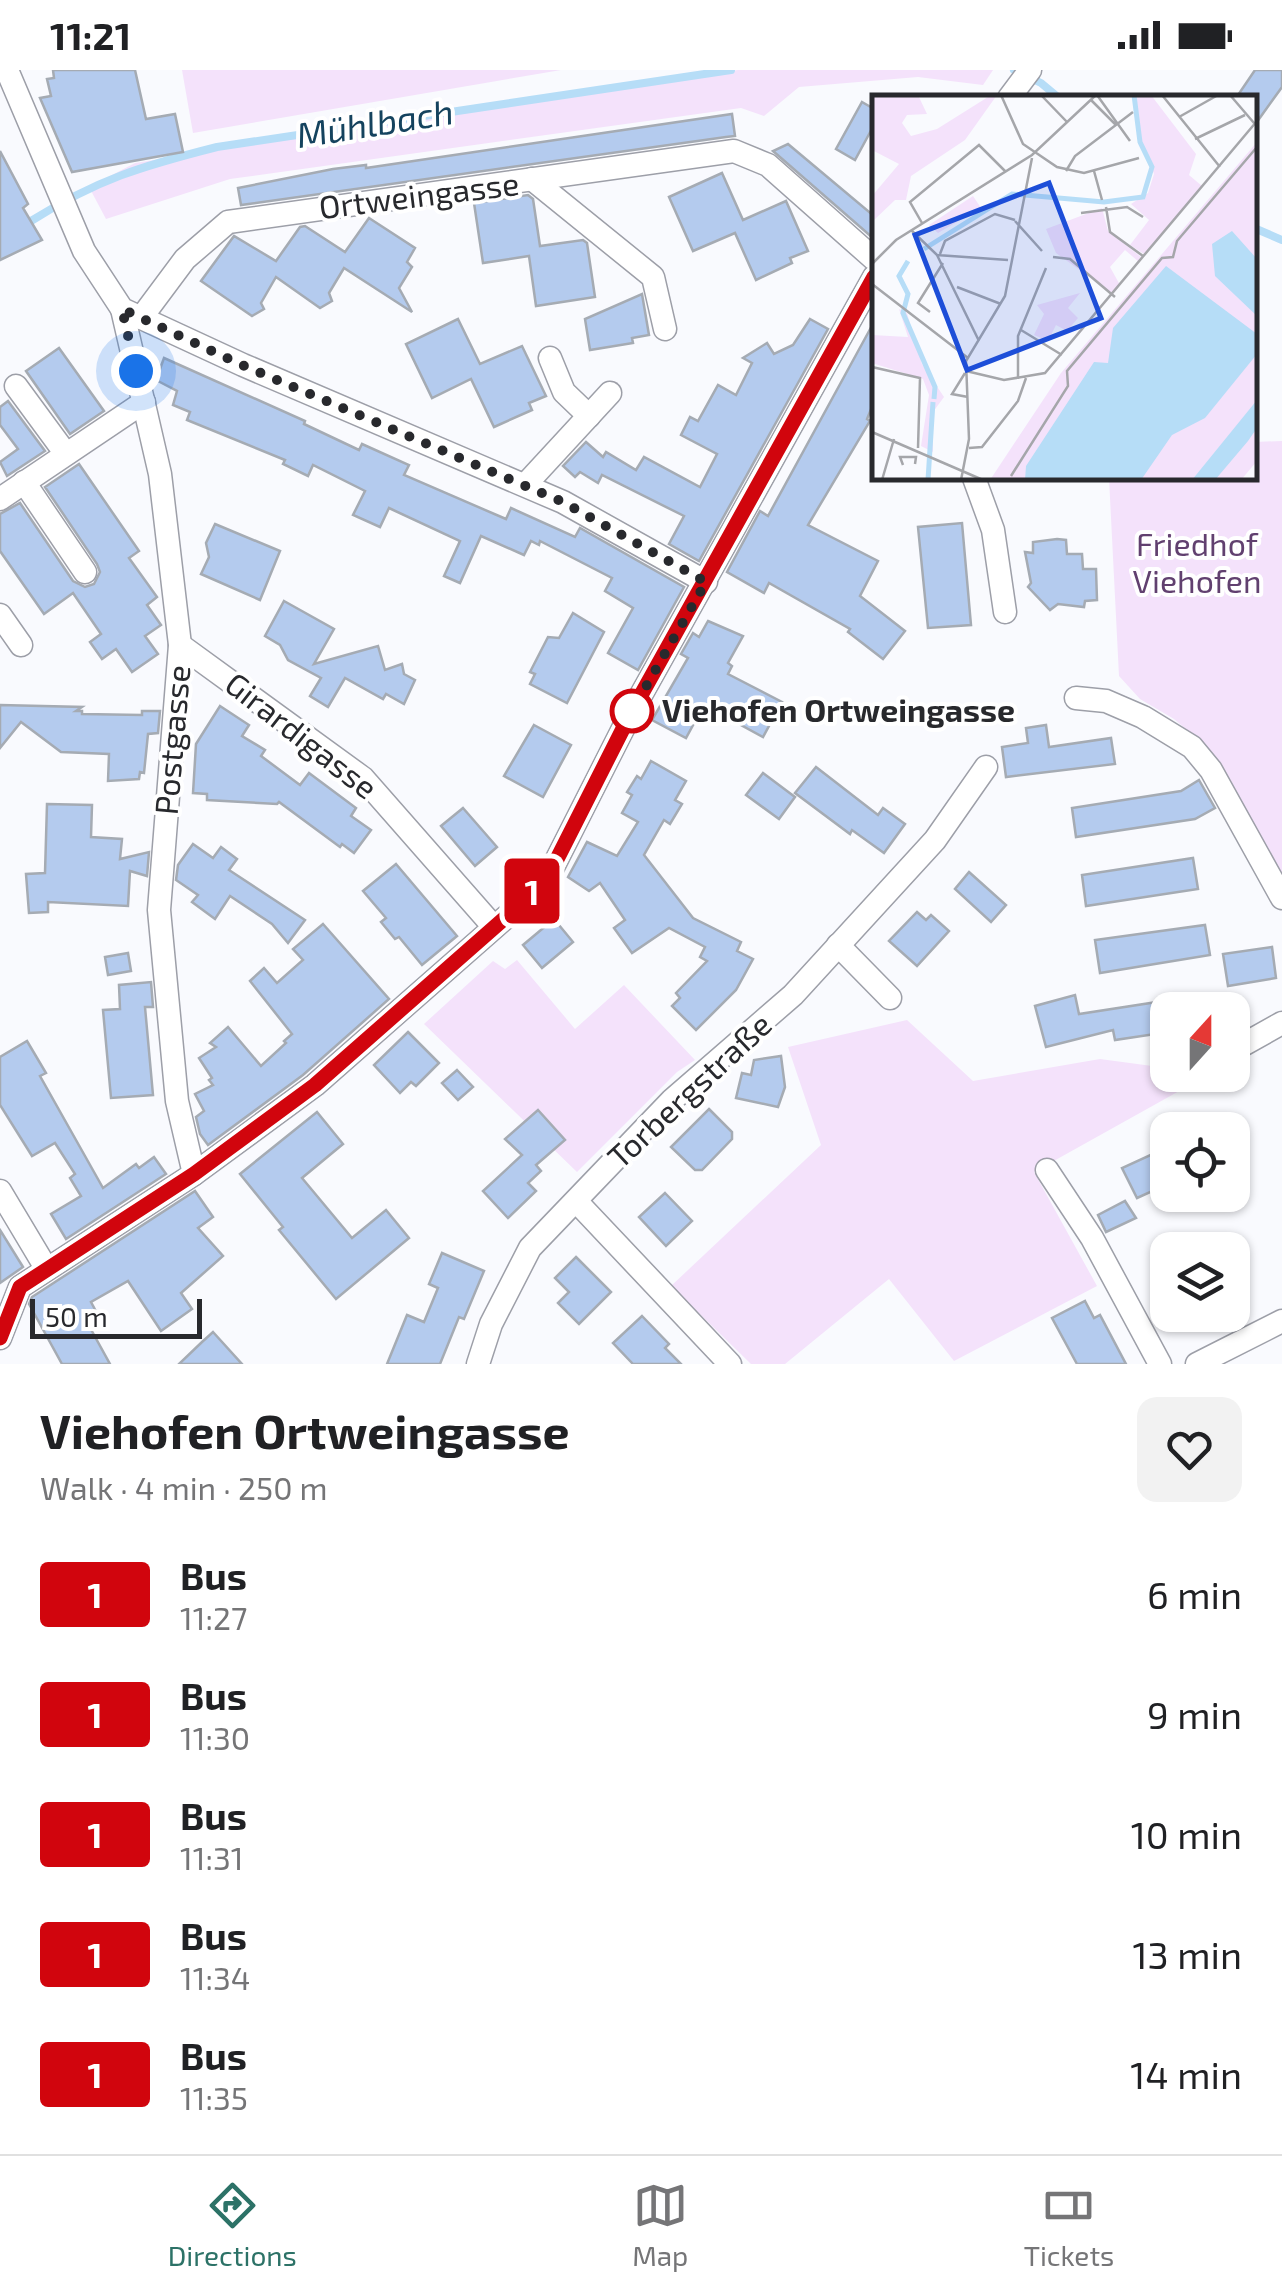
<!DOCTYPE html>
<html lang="en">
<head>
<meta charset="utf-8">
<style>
  body { margin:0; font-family:"Exo 2",sans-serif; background:#f2f2f2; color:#202124; height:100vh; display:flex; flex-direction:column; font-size:38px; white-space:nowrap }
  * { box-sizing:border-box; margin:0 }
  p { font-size:32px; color:#757577 }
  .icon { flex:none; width:55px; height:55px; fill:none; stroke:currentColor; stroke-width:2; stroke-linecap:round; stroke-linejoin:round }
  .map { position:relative; height:1294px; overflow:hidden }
  .side { display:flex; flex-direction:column; background:#fff; flex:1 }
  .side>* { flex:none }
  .badge { padding:0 20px; border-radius:8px; font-size:35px; line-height:65px }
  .needle { width:65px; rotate:21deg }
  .buttons { position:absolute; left:1150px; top:922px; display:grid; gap:20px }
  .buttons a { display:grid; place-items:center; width:100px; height:100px; border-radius:20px; background:#fff; box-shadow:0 2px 8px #0004; font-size:50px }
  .scale { position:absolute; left:30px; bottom:25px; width:172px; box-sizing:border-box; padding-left:10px; border:5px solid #28292d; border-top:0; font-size:28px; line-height:35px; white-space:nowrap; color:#28292d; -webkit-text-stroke:8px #fff; paint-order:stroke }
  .you { position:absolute; width:50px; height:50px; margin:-25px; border:8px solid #fff; border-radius:50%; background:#1a73e8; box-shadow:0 0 0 15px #1a73e833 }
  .map>.badge { position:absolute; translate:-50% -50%; box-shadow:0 0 0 5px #fff }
  .round { display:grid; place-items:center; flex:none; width:105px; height:105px; border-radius:20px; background:#f2f2f2 }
  .headline { display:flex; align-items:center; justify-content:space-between; height:170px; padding:0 40px }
  h1 { font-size:48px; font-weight:700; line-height:75px }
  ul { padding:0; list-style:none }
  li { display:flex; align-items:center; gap:30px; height:120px; padding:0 40px }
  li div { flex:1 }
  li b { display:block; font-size:38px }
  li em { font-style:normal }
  li .badge { min-width:110px; font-weight:700; text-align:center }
  .status { display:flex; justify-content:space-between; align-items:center; height:70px; padding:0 50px; background:#fff; direction:ltr }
  .status svg { height:28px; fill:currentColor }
  .menu { display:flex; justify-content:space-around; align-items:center; height:140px; border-top:2px solid #e0e0e0; background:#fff; font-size:28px; color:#757577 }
  .menu a { display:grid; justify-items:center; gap:5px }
  .menu .selected { color:#2c7267 }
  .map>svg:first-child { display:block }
</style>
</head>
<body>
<div class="status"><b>11:21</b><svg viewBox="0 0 49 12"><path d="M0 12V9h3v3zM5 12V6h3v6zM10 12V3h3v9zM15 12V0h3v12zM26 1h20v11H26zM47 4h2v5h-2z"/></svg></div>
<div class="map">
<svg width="1282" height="1294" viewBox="0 0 1282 1294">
  <rect width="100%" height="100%" fill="#f9fafe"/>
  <g fill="#f4e2fb">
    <path d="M 182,0 L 561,0 L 193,63 Z"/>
    <path d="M 738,0 L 993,0 L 983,15 L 918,7 L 799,17 L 764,46 L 741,38 L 230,109 L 106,149 L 89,117 L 135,93 Z"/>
    <path d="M 1282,371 L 1282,807 L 1230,709 L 1201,672 L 1174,649 L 1140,629 L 1119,606 L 1109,408 L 1254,408 L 1255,372 Z"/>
    <path d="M 517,890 L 575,959 L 624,915 L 695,990 L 677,1002 L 577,1102 L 424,954 L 493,891 L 505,899 Z"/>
    <path d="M 907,950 L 973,1011 L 1100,989 L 1167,998 L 1168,1005 L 1184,1005 L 1190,1015 L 1034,1102 L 1097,1216 L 954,1291 L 889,1209 L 785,1294 L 751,1294 L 671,1216 L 821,1075 L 788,977 Z"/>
  </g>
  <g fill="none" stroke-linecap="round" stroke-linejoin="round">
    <g stroke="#b6ddf7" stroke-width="8">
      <path d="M 1014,0 L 1041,13 L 1059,28"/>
      <path d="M 31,151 C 98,109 142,96 217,77 L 731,0"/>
      <path d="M 1254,158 L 1282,170"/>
    </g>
  </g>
  <g fill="#b4cbee" stroke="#a5abb3" stroke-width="2.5">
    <path d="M 53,0 L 135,0 L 146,49 L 175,44 L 183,82 L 72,102 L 40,28 L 51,26 L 47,9 L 54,8 Z"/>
    <path d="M 1255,0 L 1282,0 L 1282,17 L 1254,56 L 1254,28 L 1236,28 Z"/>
    <path d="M 862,32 L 874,39 L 874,55 L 855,90 L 836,79 Z"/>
    <path d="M 732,44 L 735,66 L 726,67 L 241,135 L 238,118 L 333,99 L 366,95 L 366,98 Z"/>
    <path d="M 788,74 L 874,146 L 874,169 L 773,81 Z"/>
    <path d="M 0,81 L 28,134 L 23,138 L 42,170 L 0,190 Z"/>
    <path d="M 722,103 L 743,150 L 786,131 L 808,181 L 790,188 L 792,193 L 756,210 L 735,163 L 693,181 L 669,127 Z"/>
    <path d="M 528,125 L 533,129 L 540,176 L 583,170 L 587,173 L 595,227 L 536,236 L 529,186 L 483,193 L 474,133 Z"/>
    <path d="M 369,148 L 415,178 L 407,192 L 412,197 L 399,218 L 412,242 L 344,198 L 329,223 L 332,231 L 320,238 L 276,207 L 261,233 L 264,239 L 252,246 L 201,211 L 234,166 L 276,191 L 300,157 L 305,156 L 345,182 Z"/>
    <path d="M 642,224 L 649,265 L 632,268 L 633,273 L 590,280 L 585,249 Z"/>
    <path d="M 458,249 L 480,294 L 522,276 L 546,326 L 529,333 L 532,340 L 494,357 L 471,309 L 432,328 L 406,274 Z"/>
    <path d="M 810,249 L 828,259 L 699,491 L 669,474 L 684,446 L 602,405 L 598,413 L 580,402 L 575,407 L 563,396 L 586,372 L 603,387 L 606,382 L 636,400 L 644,387 L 700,417 L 717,384 L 681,365 L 690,347 L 698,351 L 718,315 L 736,325 L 752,293 L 743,288 L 767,273 L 774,284 L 793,275 Z"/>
    <path d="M 874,252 L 874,332 L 867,349 L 870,351 L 808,455 L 878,491 L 860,526 L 905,561 L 883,589 L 848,562 L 850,559 L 769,513 L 764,523 L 727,502 L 760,441 L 768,446 Z"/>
    <path d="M 59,278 L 104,341 L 70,364 L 26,301 Z"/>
    <path d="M 164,288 L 305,351 L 304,354 L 359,380 L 362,374 L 409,395 L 404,405 L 506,449 L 511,438 L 575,467 L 580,458 L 684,517 L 638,600 L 608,583 L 633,538 L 605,521 L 612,508 L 540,471 L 539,475 L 531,471 L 524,485 L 481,466 L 460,513 L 444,506 L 460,471 L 389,438 L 380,457 L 353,445 L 365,421 L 313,395 L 308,406 L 283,394 L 285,390 L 187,350 L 190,342 L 173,335 L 177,321 L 156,310 Z"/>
    <path d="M 8,331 L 45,381 L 7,406 L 0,392 L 18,379 L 0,355 L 0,337 Z"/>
    <path d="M 79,394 L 139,481 L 129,488 L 157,527 L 147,535 L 161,555 L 145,566 L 158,584 L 132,602 L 116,579 L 102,589 L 90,572 L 101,564 L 73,523 L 44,544 L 0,481 L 0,444 L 20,433 L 73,511 L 85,517 L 94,514 L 100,502 L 97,494 L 45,417 Z"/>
    <path d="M 962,453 L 971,555 L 928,558 L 918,457 Z"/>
    <path d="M 215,454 L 280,481 L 260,530 L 201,504 L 209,487 L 206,473 Z"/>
    <path d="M 1057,469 L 1066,470 L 1067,484 L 1082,484 L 1083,499 L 1096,499 L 1097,530 L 1085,531 L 1084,537 L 1058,534 L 1050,540 L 1028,517 L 1031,513 L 1025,482 L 1033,483 L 1033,472 Z"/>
    <path d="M 284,531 L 334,559 L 314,594 L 378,576 L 385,600 L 402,594 L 404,604 L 415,610 L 404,634 L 386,624 L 383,629 L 345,608 L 328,637 L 310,626 L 321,608 L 288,590 L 280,575 L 265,566 Z"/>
    <path d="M 573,543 L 604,562 L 567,633 L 530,614 L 535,604 L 530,602 L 548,567 L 559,568 Z"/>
    <path d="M 708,551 L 743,566 L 728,593 L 732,596 L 728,604 L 782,632 L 763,667 L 704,635 L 686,668 L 652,650 L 688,588 L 681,584 L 693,563 L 699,567 Z"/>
    <path d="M 0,635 L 82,637 L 76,641 L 82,641 L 82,644 L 142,645 L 142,641 L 160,641 L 158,663 L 148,664 L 144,703 L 140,702 L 139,709 L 108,711 L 109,684 L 61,682 L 21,652 L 0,678 Z"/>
    <path d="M 220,636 L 249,655 L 242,666 L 265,680 L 261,686 L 300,715 L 309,703 L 356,738 L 351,746 L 371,760 L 354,783 L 342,774 L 340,777 L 279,732 L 277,734 L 207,730 L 207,724 L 193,723 L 196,674 Z"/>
    <path d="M 534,655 L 571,675 L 543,727 L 504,706 Z"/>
    <path d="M 1046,655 L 1049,677 L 1111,668 L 1115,694 L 1006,707 L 1002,677 L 1028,673 L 1026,658 Z"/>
    <path d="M 651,691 L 686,711 L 675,730 L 682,734 L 670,754 L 664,750 L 644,785 L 693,848 L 741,872 L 737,881 L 753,889 L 736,920 L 696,960 L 672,936 L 680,928 L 676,923 L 707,891 L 700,887 L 705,877 L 669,858 L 632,883 L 614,858 L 625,850 L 600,813 L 589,821 L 568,807 L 587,772 L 617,786 L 638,752 L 622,743 L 632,725 L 627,722 L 637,706 L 641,709 Z"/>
    <path d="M 816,697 L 878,745 L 883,738 L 905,754 L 884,783 L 852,760 L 850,764 L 795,723 Z"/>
    <path d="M 763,703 L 795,727 L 779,749 L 746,725 Z"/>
    <path d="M 1199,710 L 1215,738 L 1195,749 L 1076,767 L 1072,738 L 1181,721 Z"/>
    <path d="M 47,734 L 92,735 L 91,767 L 122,769 L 120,789 L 149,782 L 147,806 L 130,801 L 128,836 L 48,832 L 48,842 L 29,843 L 26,804 L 45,803 Z"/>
    <path d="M 463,738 L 497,777 L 475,796 L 441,756 Z"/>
    <path d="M 193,774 L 213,788 L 221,777 L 237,789 L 229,800 L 305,850 L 288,873 L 272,854 L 230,826 L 215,849 L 192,832 L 198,825 L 176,810 L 178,795 Z"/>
    <path d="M 1193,788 L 1198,819 L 1086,836 L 1082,805 Z"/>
    <path d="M 396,794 L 457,866 L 422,895 L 399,867 L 395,869 L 381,852 L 386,848 L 363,821 Z"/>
    <path d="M 969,802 L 1006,835 L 991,852 L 955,819 Z"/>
    <path d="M 917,842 L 926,850 L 931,845 L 949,861 L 917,896 L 889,871 Z"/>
    <path d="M 554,849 L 573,872 L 542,898 L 523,875 Z"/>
    <path d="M 323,854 L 389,929 L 303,1005 L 208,1075 L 200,1064 L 196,1047 L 204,1041 L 195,1024 L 213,1015 L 209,1010 L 212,1008 L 199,988 L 216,977 L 210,973 L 228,957 L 261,996 L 286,973 L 284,971 L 292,964 L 250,911 L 264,898 L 277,913 L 303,890 L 293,879 Z"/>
    <path d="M 1205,855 L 1210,885 L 1100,903 L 1095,870 Z"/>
    <path d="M 1272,877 L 1276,908 L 1228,916 L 1223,884 Z"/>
    <path d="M 128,883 L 131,901 L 108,905 L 105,887 Z"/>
    <path d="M 151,912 L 153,937 L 145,937 L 153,1025 L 111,1028 L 103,940 L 120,939 L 119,915 Z"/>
    <path d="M 1075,925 L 1079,944 L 1157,932 L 1162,963 L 1115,970 L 1113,960 L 1046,977 L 1035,936 Z"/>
    <path d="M 408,962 L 439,993 L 416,1016 L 411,1012 L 400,1023 L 374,995 Z"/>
    <path d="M 27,971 L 46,1003 L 40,1006 L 103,1118 L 136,1094 L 139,1098 L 154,1087 L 166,1104 L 66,1169 L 51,1144 L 81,1126 L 70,1108 L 75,1104 L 55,1073 L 32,1086 L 0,1035 L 0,987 Z"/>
    <path d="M 781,986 L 785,1017 L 778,1037 L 736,1028 L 742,1003 L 751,1005 L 754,990 Z"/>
    <path d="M 457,1000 L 473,1017 L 458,1030 L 442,1013 Z"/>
    <path d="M 709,1039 L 732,1062 L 732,1069 L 702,1100 L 695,1100 L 671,1077 Z"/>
    <path d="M 538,1040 L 565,1070 L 536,1095 L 541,1101 L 528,1113 L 536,1121 L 508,1148 L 483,1121 L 522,1085 L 505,1069 Z"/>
    <path d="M 317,1042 L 343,1074 L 302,1108 L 352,1168 L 386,1140 L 409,1168 L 336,1229 L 279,1160 L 283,1157 L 240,1104 Z"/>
    <path d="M 1168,1077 L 1168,1114 L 1137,1128 L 1122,1098 Z"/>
    <path d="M 195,1121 L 213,1147 L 198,1158 L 223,1186 L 181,1223 L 192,1239 L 161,1261 L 128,1211 L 91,1232 L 99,1247 L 88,1254 L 110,1294 L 62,1294 L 29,1234 L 32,1227 Z"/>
    <path d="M 665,1123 L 692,1151 L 666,1176 L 639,1147 Z"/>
    <path d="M 1125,1131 L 1136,1148 L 1106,1162 L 1098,1145 Z"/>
    <path d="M 0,1160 L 23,1197 L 0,1213 Z"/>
    <path d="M 442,1183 L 484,1201 L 464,1249 L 459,1247 L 440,1294 L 387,1294 L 407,1245 L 424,1252 L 438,1218 L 429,1214 Z"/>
    <path d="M 576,1187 L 611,1222 L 579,1254 L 558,1233 L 569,1222 L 555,1208 Z"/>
    <path d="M 1085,1231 L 1094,1248 L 1100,1245 L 1126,1294 L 1077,1294 L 1052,1248 Z"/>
    <path d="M 642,1246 L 669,1274 L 665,1278 L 681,1294 L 633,1294 L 613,1273 Z"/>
    <path d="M 213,1262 L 242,1294 L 179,1294 L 202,1272 Z"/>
  </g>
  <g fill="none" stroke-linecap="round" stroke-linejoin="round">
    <g stroke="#9d9fa8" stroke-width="25">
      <g id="minor">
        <path d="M 7,0 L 84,181 L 122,239 L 243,295 L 563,432 L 706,512"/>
        <path d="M 1009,28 L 1030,0"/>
        <path d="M 532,109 L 653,207 L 665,259"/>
        <path d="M 122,239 L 160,404 L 180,575 L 159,840 L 177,1031 L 194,1104"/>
        <path d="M 141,248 L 185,189 L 228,152 L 734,81 L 768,95 L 874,189"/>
        <path d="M 550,288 L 564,322 L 589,346"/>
        <path d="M 16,316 L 66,384"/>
        <path d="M 974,408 L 993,460 L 1005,542"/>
        <path d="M 24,412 L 85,502"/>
        <path d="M 526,414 L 610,323"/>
        <path d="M 0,429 L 144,332"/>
        <path d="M 0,545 L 21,575"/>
        <path d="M 180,575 L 363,708 L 493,856"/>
        <path d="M 1076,628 L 1106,631 L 1143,647 L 1192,677 L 1211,700 L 1282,828"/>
        <path d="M 838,875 L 890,928"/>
        <path d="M 1232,981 L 1282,953"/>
        <path d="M 1188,1007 L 1192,1005"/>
        <path d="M 1047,1100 L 1092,1168 L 1160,1294"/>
        <path d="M 0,1121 L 46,1198"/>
        <path d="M 576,1131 L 730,1294"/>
        <path d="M 0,1268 L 20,1217 L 194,1104 L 315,1015 L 522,833 L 553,797 L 631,643 L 874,207"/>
        <path d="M 478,1294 L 491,1254 L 530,1178 L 672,1030 L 793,925 L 935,770 L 986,697"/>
        <path d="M 1197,1294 L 1282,1251"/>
      </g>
    </g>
    <use href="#minor" stroke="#fff" stroke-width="22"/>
  </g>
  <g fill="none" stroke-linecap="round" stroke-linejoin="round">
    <g stroke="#fff" stroke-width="22">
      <path id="line" d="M 0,1268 L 20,1217 L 194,1104 L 315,1015 L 522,833 L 553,797 L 631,643 L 874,207"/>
    </g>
    <use href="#line" stroke="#d1050d" stroke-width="15"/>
    <path stroke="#28292d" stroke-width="10" stroke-dasharray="0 18" d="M 136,301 L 122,239 L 242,295 L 563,432 L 706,512 L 632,641"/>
  </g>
  <circle fill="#fff" stroke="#d1050d" stroke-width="5" cx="632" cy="641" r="20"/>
  <g text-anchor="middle" stroke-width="8" stroke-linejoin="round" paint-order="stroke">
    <g font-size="32" fill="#28292d" stroke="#fff">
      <text transform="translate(419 126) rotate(-7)" y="11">Ortweingasse</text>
      <text transform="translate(301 666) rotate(38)" y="11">Girardigasse</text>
      <text transform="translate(173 670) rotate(-85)" y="11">Postgasse</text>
      <text transform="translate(690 1021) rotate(-43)" y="11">Torbergstraße</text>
    </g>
    <g font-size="32" fill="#61406f" stroke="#fff">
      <text x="1197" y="486">Friedhof<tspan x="1197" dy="37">Viehofen</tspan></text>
    </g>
    <g font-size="32" font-weight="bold" fill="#28292d" stroke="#fff" text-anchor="start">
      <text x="662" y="652">Viehofen Ortweingasse</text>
    </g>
    <g font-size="35" font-style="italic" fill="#15435e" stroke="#fff">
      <text transform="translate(375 54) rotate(-9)" y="12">Mühlbach</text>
    </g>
  </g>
  <g transform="translate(872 25)">
    <rect width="385" height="385" fill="#f9fafe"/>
    <path d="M 0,0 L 46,0 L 55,19 L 35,20 L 30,28 L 39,41 L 65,34 L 116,2 L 61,0 L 125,0 L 93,45 L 39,81 L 34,105 L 23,105 L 0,127 L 0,101 L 27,69 L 0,55 ZM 264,0 L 279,0 L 324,59 L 317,80 L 330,91 L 272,159 L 258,150 L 277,125 L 259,109 L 276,98 L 282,79 L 270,48 ZM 385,47 L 385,366 L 369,385 L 118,385 L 189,278 ZM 101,101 L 109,113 L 66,138 L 57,130 ZM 230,113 L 236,136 L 269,162 L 267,167 L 253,155 L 238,172 L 248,190 L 241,199 L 184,158 L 174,134 ZM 208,198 L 196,213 L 206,223 L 195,236 L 184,230 L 176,246 L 162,240 L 172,219 L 165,210 ZM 27,214 L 35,218 L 50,269 L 72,302 L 61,317 L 61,357 L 49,351 L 57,300 L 51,284 L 0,268 L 0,240 L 36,242 Z" fill="#f4e2fb"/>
    <path d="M 360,136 L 385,164 L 385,221 L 343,181 L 340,149 ZM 294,171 L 385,239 L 385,259 L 333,323 L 300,340 L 269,385 L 153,385 L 154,371 L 222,267 L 236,268 L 241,233 ZM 385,305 L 385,333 L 376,346 L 343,385 L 320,385 Z" fill="#b6ddf7"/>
    <path fill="none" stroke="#b6ddf7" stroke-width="5" d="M 52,154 L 140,99 L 232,107 L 271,102 L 280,72 L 268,47 L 262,0M 36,166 L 27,181 L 36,199 L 31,218 L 63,292 L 62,304M 56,385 L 61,307"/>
    <path fill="none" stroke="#a5a6aa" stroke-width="2.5" d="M 129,0 L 151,49 L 185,72 L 212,78 L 267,63M 169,0 L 195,27M 225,0 L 258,46M 290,0 L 348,72M 358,0 L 382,28M 219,5 L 244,30M 307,22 L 346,0M 323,44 L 373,20M 194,76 L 203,61 L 261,17M 222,76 L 230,105M 234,112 L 238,137 L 271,161M 209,118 L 255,112 L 271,122M 143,126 L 170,156M 50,128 L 38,107 L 107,50 L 133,76M 39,135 L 65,160 L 136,165M 68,159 L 73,146 L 123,119 L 143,125M 65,160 L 107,246M 181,162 L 198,164 L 243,202M 0,169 L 24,145 L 160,60 L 224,0M 0,189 L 96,263M 85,192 L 129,209M 58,217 L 46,208 L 71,168M 149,235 L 190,260M 0,272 L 48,283 L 46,353M 94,276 L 132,285 L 173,278 L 385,26M 93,278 L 80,299 L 96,302M 146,284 L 146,241 L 174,173M 0,337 L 111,385M 97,353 L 110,352 L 146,306 L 154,283M 31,370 L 28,362 L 44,362 L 43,369M 139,381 L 196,291 L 195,276 L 290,163 L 301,162 L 305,146 L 385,52M 10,385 L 22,344M 89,385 L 97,344 L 94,266 L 133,201 L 160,63"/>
    <path fill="#1d4ed8" fill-opacity="0.15" stroke="#1d4ed8" stroke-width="5" d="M 177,88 L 229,223 L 95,275 L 43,140 Z"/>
    <rect width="385" height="385" fill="none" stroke="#28292d" stroke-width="5"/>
  </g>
</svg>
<div class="buttons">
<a><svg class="needle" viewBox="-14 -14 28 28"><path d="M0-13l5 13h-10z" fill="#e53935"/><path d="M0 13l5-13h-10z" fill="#757577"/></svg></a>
<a><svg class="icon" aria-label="locate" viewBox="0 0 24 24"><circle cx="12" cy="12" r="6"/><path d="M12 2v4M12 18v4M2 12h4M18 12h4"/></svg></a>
<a><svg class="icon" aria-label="layers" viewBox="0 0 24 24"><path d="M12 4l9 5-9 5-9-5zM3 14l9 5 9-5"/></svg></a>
</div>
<div class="scale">50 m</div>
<div class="you" style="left:136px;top:301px"></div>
<b class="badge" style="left:532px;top:821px;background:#d1050d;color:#fff">1</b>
</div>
<section class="side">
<div class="headline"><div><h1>Viehofen Ortweingasse</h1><p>Walk · 4 min · 250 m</p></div><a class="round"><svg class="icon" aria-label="heart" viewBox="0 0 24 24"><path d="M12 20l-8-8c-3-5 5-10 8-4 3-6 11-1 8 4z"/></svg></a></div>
<ul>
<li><span class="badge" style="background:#d1050d;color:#fff">1</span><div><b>Bus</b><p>11:27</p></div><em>6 min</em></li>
<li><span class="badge" style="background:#d1050d;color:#fff">1</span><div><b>Bus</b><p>11:30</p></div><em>9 min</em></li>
<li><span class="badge" style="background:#d1050d;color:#fff">1</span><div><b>Bus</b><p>11:31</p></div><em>10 min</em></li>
<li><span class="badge" style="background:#d1050d;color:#fff">1</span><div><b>Bus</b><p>11:34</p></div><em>13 min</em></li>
<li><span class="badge" style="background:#d1050d;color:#fff">1</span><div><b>Bus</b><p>11:35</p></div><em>14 min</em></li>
</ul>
</section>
<nav class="menu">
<a class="selected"><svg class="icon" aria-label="directions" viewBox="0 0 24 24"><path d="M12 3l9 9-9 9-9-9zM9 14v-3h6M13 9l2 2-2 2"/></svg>Directions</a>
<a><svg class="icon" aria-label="map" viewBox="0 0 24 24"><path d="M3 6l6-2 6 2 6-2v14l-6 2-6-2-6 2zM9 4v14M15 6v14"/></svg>Map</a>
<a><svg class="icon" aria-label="tickets" viewBox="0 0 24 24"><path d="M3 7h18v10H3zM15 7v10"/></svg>Tickets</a>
</nav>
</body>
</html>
